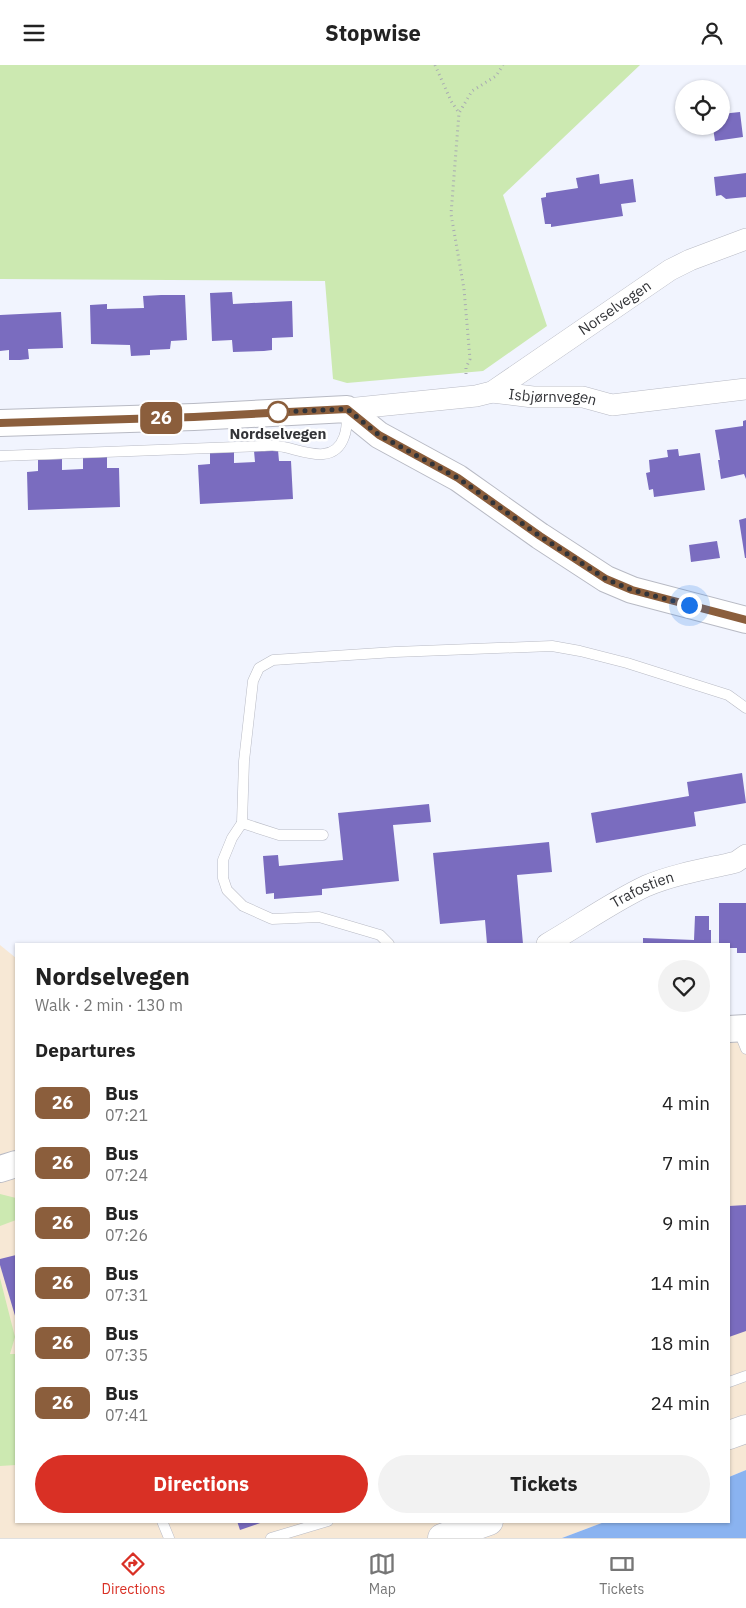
<!DOCTYPE html>
<html lang="en">
<head>
<meta charset="utf-8">
<style>
  body { margin:0; font-family:"IBM Plex Sans",sans-serif; background:#f2f2f2; color:#222; height:100vh; display:flex; flex-direction:column; font-size:19px; white-space:nowrap }
  * { box-sizing:border-box; margin:0 }
  p { font-size:16px; color:#767676 }
  .icon { flex:none; width:28px; height:28px; fill:none; stroke:currentColor; stroke-width:2; stroke-linecap:round; stroke-linejoin:round }
  .map { position:relative; flex:1; overflow:hidden }
  .sheet { position:absolute; left:15px; top:878px; width:715px; height:580px; display:flex; flex-direction:column; background:#fff; border-radius:0px; box-shadow:0 1px 4px #0004 }
  .sheet>* { flex:none }
  .badge { padding:0 10px; border-radius:8px; font-size:18px; line-height:32px }
  .fabs { position:absolute; left:675px; top:15px; display:grid; gap:10px }
  .fabs a { display:grid; place-items:center; width:55px; height:55px; border-radius:50%; background:#fff; box-shadow:0 1px 4px #0004; font-size:25px }
  .you { position:absolute; width:25px; height:25px; margin:-12px; border:4px solid #fff; border-radius:50%; background:#1a73e8; box-shadow:0 0 0 8px #1a73e833 }
  .map>.badge { position:absolute; translate:-50% -50%; box-shadow:0 0 0 2px #fff }
  h2 { padding:0 20px; font-size:19px; line-height:45px }
  .round { display:grid; place-items:center; flex:none; width:52px; height:52px; border-radius:26px; background:#f2f2f2 }
  .head { display:flex; align-items:center; justify-content:space-between; height:85px; padding:0 20px }
  h1 { font-size:24px; font-weight:700; line-height:38px }
  .button { display:flex; gap:10px; margin-top:auto; padding:10px 20px }
  .button a { flex:1; height:58px; border-radius:30px; background:#d93025; color:#fff; font-size:20px; font-weight:700; line-height:58px; text-align:center }
  .button a+a { background:#f2f2f2; color:#222 }
  ul { padding:0; list-style:none }
  li { display:flex; align-items:center; gap:15px; height:60px; padding:0 20px }
  li div { flex:1 }
  li b { display:block; font-size:19px }
  li em { font-style:normal }
  li .badge { min-width:55px; font-weight:700; text-align:center }
  header { display:flex; justify-content:space-between; align-items:center; height:65px; padding:0 20px; background:#fff; font-size:22px; font-weight:700 }
  .menu { display:flex; justify-content:space-around; align-items:center; height:70px; border-top:1px solid #e0e0e0; background:#fff; font-size:14px; color:#767676 }
  .menu a { display:grid; justify-items:center; gap:2px }
  .menu .current { color:#d93025 }
  .map>svg:first-child { display:block }
</style>
</head>
<body>
<header><svg class="icon" aria-label="menu" viewBox="0 0 24 24"><path d="M4 6h16M4 12h16M4 18h16"/></svg>Stopwise<svg class="icon" aria-label="person" viewBox="0 0 24 24"><circle cx="12" cy="8" r="4"/><path d="M4 21q1-7 8-7t8 7"/></svg></header>
<div class="map">
<svg width="746" height="1473" viewBox="0 0 746 1473">
  <rect width="100%" height="100%" fill="#f1f4fe"/>
  <g fill="#f7e8d5">
    <path d="M 0,880 L 16,893 L 16,1456 L 607,1456 L 562,1473 L 0,1473 Z"/>
    <path d="M 746,953 L 746,1405 L 729,1412 L 729,955 Z"/>
  </g>
  <g fill="#cce9b1">
    <path d="M 0,0 L 640,0 L 503,130 L 547,261 L 483,306 L 347,318 L 333,314 L 325,216 L 0,214 Z"/>
    <path d="M 0,1129 L 16,1133 L 16,1155 L 0,1161 Z"/>
    <path d="M 0,1213 L 15,1272 L 10,1289 L 16,1289 L 16,1400 L 0,1401 Z"/>
  </g>
  <path fill="#8ab3f0" d="M 746,1405 L 746,1473 L 562,1473 L 607,1456 L 729,1456 L 729,1412 Z"/>
  <g fill="#7a6cbf">
    <path d="M 740,47 L 743,72 L 715,76 L 713,63 L 707,64 L 707,61 L 721,61 L 721,49 Z"/>
    <path d="M 746,108 L 746,132 L 726,134 L 721,130 L 716,131 L 714,112 Z"/>
    <path d="M 599,109 L 600,119 L 633,114 L 636,137 L 621,139 L 623,151 L 551,162 L 551,159 L 545,159 L 541,133 L 546,132 L 546,128 L 578,123 L 576,113 Z"/>
    <path d="M 232,227 L 233,239 L 292,236 L 293,272 L 272,273 L 272,285 L 264,286 L 233,287 L 232,275 L 212,276 L 210,228 Z"/>
    <path d="M 161,230 L 185,230 L 187,275 L 171,276 L 170,284 L 150,285 L 150,290 L 131,291 L 130,280 L 91,279 L 90,240 L 107,239 L 107,244 L 144,243 L 143,231 Z"/>
    <path d="M 61,247 L 63,283 L 28,284 L 29,294 L 20,295 L 9,295 L 9,285 L 0,286 L 0,250 Z"/>
    <path d="M 746,355 L 746,414 L 744,409 L 721,414 L 718,395 L 720,395 L 715,365 L 743,361 L 743,356 Z"/>
    <path d="M 678,384 L 679,391 L 700,388 L 705,425 L 654,432 L 653,424 L 649,425 L 646,408 L 650,407 L 649,395 L 668,392 L 667,385 Z"/>
    <path d="M 278,385 L 279,396 L 291,396 L 293,434 L 200,439 L 198,400 L 210,399 L 210,388 L 234,387 L 234,398 L 255,397 L 254,386 Z"/>
    <path d="M 107,392 L 107,403 L 119,403 L 120,442 L 28,445 L 27,407 L 38,406 L 38,395 L 62,394 L 62,405 L 83,404 L 83,393 Z"/>
    <path d="M 746,453 L 746,493 L 745,493 L 739,455 Z"/>
    <path d="M 717,476 L 720,493 L 691,497 L 689,480 Z"/>
    <path d="M 742,708 L 746,738 L 694,747 L 696,761 L 596,778 L 591,748 L 689,731 L 687,717 Z"/>
    <path d="M 429,739 L 431,757 L 393,760 L 399,816 L 322,824 L 322,830 L 274,834 L 274,828 L 266,829 L 263,791 L 278,790 L 279,801 L 343,795 L 338,748 Z"/>
    <path d="M 549,777 L 552,807 L 517,810 L 523,879 L 487,879 L 485,855 L 440,859 L 433,788 Z"/>
    <path d="M 719,838 L 746,838 L 746,888 L 737,888 L 737,883 L 729,883 L 729,879 L 719,879 Z"/>
    <path d="M 695,851 L 709,851 L 709,865 L 711,865 L 711,879 L 643,879 L 643,873 L 694,875 Z"/>
    <path d="M 746,1140 L 746,1266 L 729,1272 L 729,1141 Z"/>
    <path d="M 16,1190 L 16,1254 L 0,1200 L 0,1194 Z"/>
    <path d="M 237,1456 L 263,1456 L 263,1457 L 240,1465 Z"/>
  </g>
  <g fill="none" stroke-linecap="round" stroke-linejoin="round">
    <g stroke="#b8bac4" stroke-width="11">
      <g id="service">
        <path d="M 0,391 L 262,381 C 267,381 272,380 278,381 C 298,383 333,403 344,372 C 347,365 347,356 347,349"/>
        <path d="M 242,758 L 244,696 L 253,616 L 259,603 L 273,595 L 395,587 L 552,581 L 580,586 L 627,598 L 728,630 L 746,643"/>
        <path d="M 323,770 L 279,770 L 242,758 L 232,773 L 223,795 L 223,813 L 227,825 L 243,841 L 272,854 L 319,852 L 380,870 L 389,879"/>
        <path d="M 738,964 L 746,984"/>
        <path d="M 729,1317 L 746,1311"/>
        <path d="M 162,1456 L 169,1473"/>
        <path d="M 271,1473 L 328,1456"/>
      </g>
    </g>
    <g stroke="#b8bac4" stroke-width="22">
      <g id="minor">
        <path id="s1" d="M 492,327 L 533,332 L 583,332 L 612,340 L 746,324"/>
        <path id="s2" d="M 347,344 L 476,331 L 492,327 L 670,205 L 690,195 L 746,174"/>
        <path id="s3" d="M 547,879 C 580,860 612,837 646,821 C 672,810 700,805 728,799 L 736,797 L 746,790"/>
      </g>
    </g>
    <g stroke="#b8bac4" stroke-width="28">
      <g id="tertiary">
        <path d="M 0,358 L 194,352 L 347,344 L 379,370 L 458,413 L 540,471 L 606,514 L 632,525 L 746,555"/>
        <path d="M 729,964 L 746,963"/>
        <path d="M 0,1104 L 16,1099"/>
      </g>
    </g>
    <g stroke="#b8bac4" stroke-width="29">
      <g id="trunk">
        <path d="M 729,1370 L 746,1364"/>
        <path d="M 442,1473 L 489,1456"/>
      </g>
    </g>
    <g stroke="#a8aab2" stroke-width="3" stroke-dasharray="1 4" stroke-linecap="butt">
      <path d="M 435,0 L 451,36 L 459,48"/>
      <path d="M 466,309 L 466,303 L 470,294 L 464,224 L 451,149 L 459,48 L 472,26 L 496,11 L 503,0"/>
    </g>
    <use href="#service" stroke="#fff" stroke-width="10"/>
    <use href="#minor" stroke="#fff" stroke-width="21"/>
    <use href="#tertiary" stroke="#fff" stroke-width="26"/>
    <use href="#trunk" stroke="#fff" stroke-width="28"/>
  </g>
  <g fill="none" stroke-linecap="round" stroke-linejoin="round">
    <g stroke="#fff" stroke-width="11">
      <path id="line" d="M 0,358 L 194,352 L 347,344 L 379,370 L 458,413 L 540,471 L 606,514 L 632,525 L 746,555"/>
    </g>
    <use href="#line" stroke="#8b5e3c" stroke-width="8"/>
    <path stroke="#333438" stroke-width="5" stroke-dasharray="0 9" d="M 278,347 L 347,344 L 379,370 L 458,413 L 540,471 L 606,514 L 632,525 L 689,540"/>
  </g>
  <circle fill="#fff" stroke="#8b5e3c" stroke-width="2.5" cx="278" cy="347" r="10"/>
  <g text-anchor="middle" stroke-width="5" stroke-linejoin="round" paint-order="stroke">
    <g font-size="15" fill="#333438" stroke="#fff">
      <text dy="5" stroke="none"><textPath href="#s2" startOffset="295">Norselvegen</textPath></text>
      <text dy="5" stroke="none"><textPath href="#s1" startOffset="61">Isbjørnvegen</textPath></text>
      <text dy="5" stroke="none"><textPath href="#s3" startOffset="110">Trafostien</textPath></text>
    </g>
    <g font-size="15" font-weight="bold" fill="#333438" stroke="#fff">
      <text x="278" y="374">Nordselvegen</text>
    </g>
  </g>
</svg>
<div class="fabs">
<a><svg class="icon" aria-label="locate" viewBox="0 0 24 24"><circle cx="12" cy="12" r="6"/><path d="M12 2v4M12 18v4M2 12h4M18 12h4"/></svg></a>
</div>
<div class="you" style="left:689px;top:540px"></div>
<b class="badge" style="left:161px;top:353px;background:#8b5e3c;color:#fff">26</b>
<section class="sheet">
<div class="head"><div><h1>Nordselvegen</h1><p>Walk · 2 min · 130 m</p></div><a class="round"><svg class="icon" aria-label="heart" viewBox="0 0 24 24"><path d="M12 20l-8-8c-3-5 5-10 8-4 3-6 11-1 8 4z"/></svg></a></div>
<h2>Departures</h2>
<ul>
<li><span class="badge" style="background:#8b5e3c;color:#fff">26</span><div><b>Bus</b><p>07:21</p></div><em>4 min</em></li>
<li><span class="badge" style="background:#8b5e3c;color:#fff">26</span><div><b>Bus</b><p>07:24</p></div><em>7 min</em></li>
<li><span class="badge" style="background:#8b5e3c;color:#fff">26</span><div><b>Bus</b><p>07:26</p></div><em>9 min</em></li>
<li><span class="badge" style="background:#8b5e3c;color:#fff">26</span><div><b>Bus</b><p>07:31</p></div><em>14 min</em></li>
<li><span class="badge" style="background:#8b5e3c;color:#fff">26</span><div><b>Bus</b><p>07:35</p></div><em>18 min</em></li>
<li><span class="badge" style="background:#8b5e3c;color:#fff">26</span><div><b>Bus</b><p>07:41</p></div><em>24 min</em></li>
</ul>
<div class="button"><a>Directions</a><a>Tickets</a></div>
</section>
</div>
<nav class="menu">
<a class="current"><svg class="icon" aria-label="directions" viewBox="0 0 24 24"><path d="M12 3l9 9-9 9-9-9zM9 14v-3h6M13 9l2 2-2 2"/></svg>Directions</a>
<a><svg class="icon" aria-label="map" viewBox="0 0 24 24"><path d="M3 6l6-2 6 2 6-2v14l-6 2-6-2-6 2zM9 4v14M15 6v14"/></svg>Map</a>
<a><svg class="icon" aria-label="tickets" viewBox="0 0 24 24"><path d="M3 7h18v10H3zM15 7v10"/></svg>Tickets</a>
</nav>
</body>
</html>
